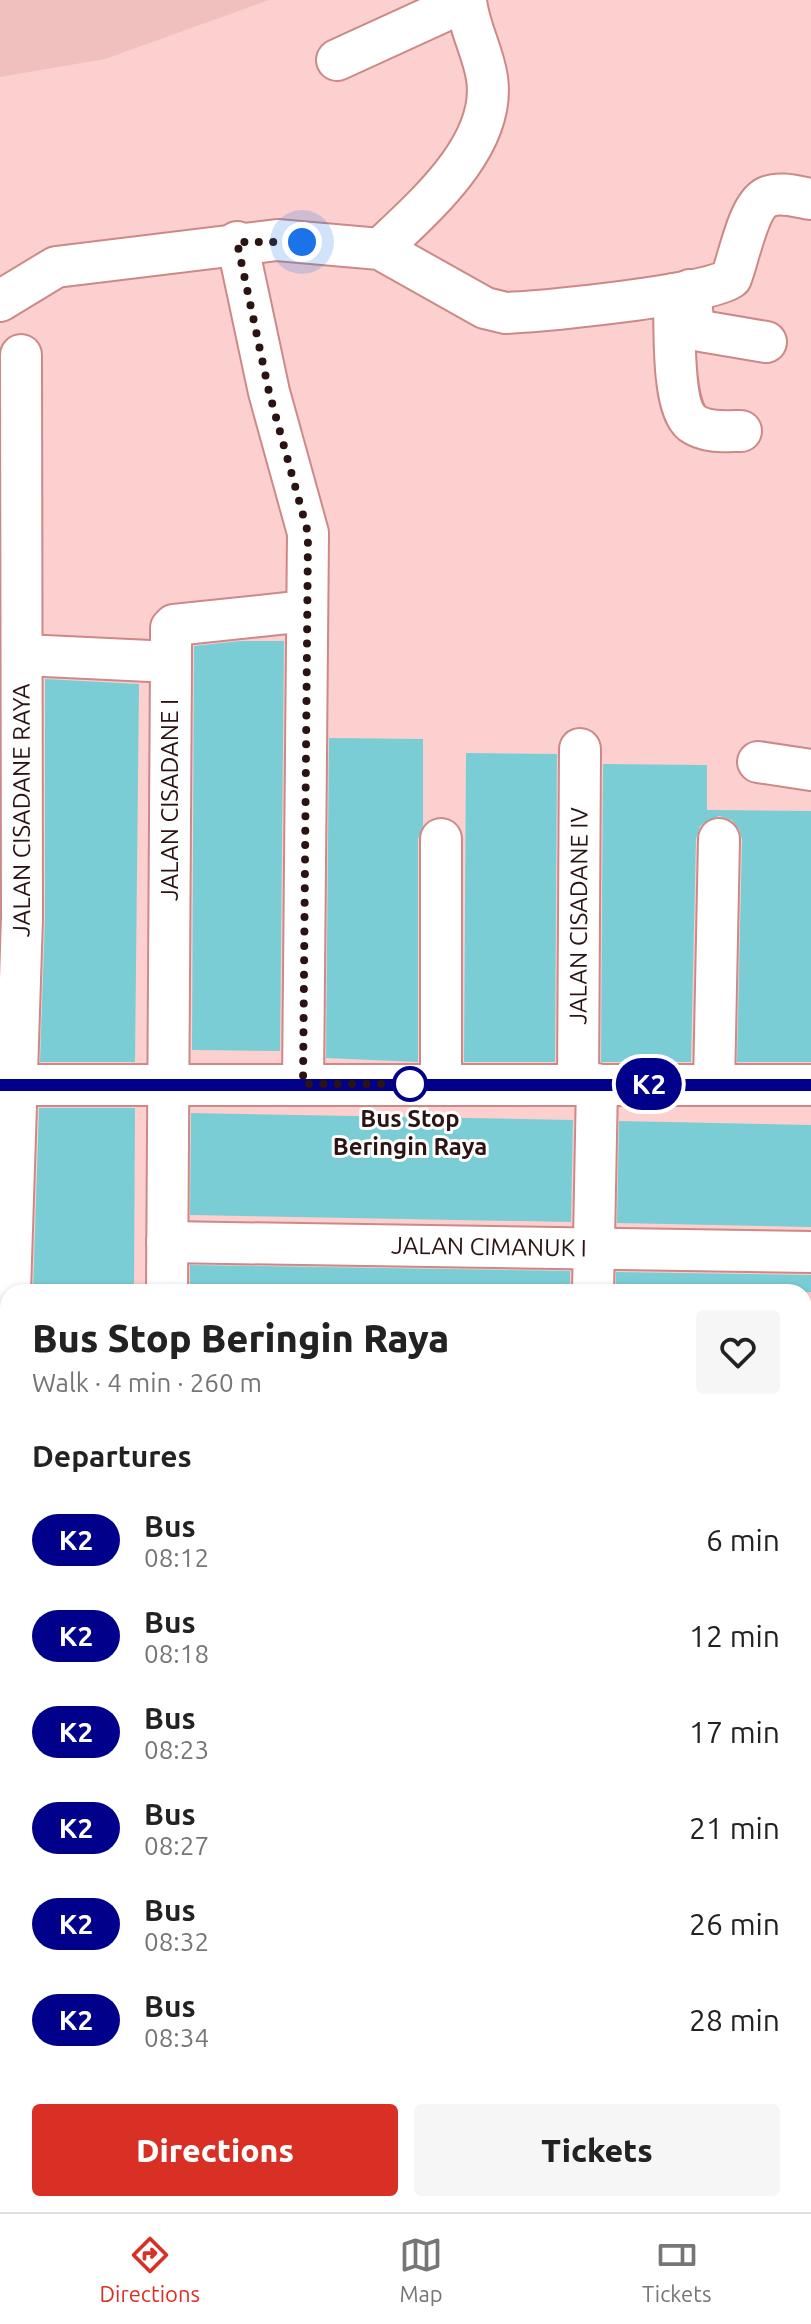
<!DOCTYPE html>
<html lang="en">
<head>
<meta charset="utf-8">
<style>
  body { margin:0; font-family:Ubuntu,sans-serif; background:#f6f6f6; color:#222; height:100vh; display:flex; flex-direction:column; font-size:30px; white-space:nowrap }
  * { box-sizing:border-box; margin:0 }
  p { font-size:26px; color:#767676 }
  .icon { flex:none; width:44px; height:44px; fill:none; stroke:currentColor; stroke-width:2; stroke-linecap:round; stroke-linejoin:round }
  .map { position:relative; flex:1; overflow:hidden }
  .details { position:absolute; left:0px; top:1284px; width:812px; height:928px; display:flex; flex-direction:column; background:#fff; border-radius:24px 24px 0 0; box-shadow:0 2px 6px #0004 }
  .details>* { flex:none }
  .badge { padding:0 16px; border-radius:26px; font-size:28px; line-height:52px }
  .you { position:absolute; width:40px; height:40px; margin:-20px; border:6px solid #fff; border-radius:50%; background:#1a73e8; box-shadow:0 0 0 12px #1a73e833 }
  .map>.badge { position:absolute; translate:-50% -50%; box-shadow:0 0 0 4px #fff }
  h2 { padding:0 32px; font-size:30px; line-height:72px }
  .round { display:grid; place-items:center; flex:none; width:84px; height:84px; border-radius:8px; background:#f6f6f6 }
  .overview { display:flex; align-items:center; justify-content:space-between; height:136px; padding:0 32px }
  h1 { font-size:38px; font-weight:800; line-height:60px }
  .cta { display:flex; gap:16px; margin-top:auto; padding:16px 32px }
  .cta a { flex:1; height:92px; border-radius:8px; background:#d93025; color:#fff; font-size:32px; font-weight:800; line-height:92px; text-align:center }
  .cta a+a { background:#f6f6f6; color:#222 }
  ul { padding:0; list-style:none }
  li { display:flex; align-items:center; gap:24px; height:96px; padding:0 32px }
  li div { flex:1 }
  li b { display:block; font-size:30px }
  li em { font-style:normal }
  li .badge { min-width:88px; font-weight:700; text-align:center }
  .dock { display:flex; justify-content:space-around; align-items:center; height:112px; border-top:2px solid #e0e0e0; background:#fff; font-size:22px; color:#767676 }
  .dock a { display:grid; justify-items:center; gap:4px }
  .dock .selected { color:#d93025 }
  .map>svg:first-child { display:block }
</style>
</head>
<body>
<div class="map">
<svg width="811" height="2212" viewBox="0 0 811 2212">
  <rect width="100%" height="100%" fill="#fcd0ce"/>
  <path fill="#efc0be" d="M 0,0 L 269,0 L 105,59 L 0,77 Z"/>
  <g fill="#7acdd4">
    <path d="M 241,641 L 284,641 L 280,1051 L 192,1050 L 194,646 Z"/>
    <path d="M 45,679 L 139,684 L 135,1062 L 40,1062 L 45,917 Z"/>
    <path d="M 329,738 L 423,739 L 423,826 L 418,839 L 418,1062 L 326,1058 Z"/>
    <path d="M 466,753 L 557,754 L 555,1062 L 464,1062 Z"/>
    <path d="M 603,764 L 707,765 L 707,810 L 811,811 L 811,1062 L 737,1062 L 742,839 L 739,829 L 732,820 L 719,816 L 700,826 L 696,839 L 691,1062 L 601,1062 Z"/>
    <path d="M 39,1108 L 135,1108 L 134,1292 L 33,1292 Z"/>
    <path d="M 191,1113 L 573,1120 L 571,1222 L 190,1215 Z"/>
    <path d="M 619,1121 L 811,1125 L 811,1227 L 617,1223 Z"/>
    <path d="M 190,1265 L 570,1271 L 570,1292 L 190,1292 Z"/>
    <path d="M 616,1272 L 811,1275 L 811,1292 L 616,1292 Z"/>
  </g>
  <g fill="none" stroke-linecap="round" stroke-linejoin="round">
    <g stroke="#cc8987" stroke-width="44">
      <g id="minor">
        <path d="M 337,60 L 466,1"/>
        <path d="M 237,242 L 269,392 L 308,533 L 303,1084"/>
        <path d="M 380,249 C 425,206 497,145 487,78 C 483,51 468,26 466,0"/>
        <path d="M 690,290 L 693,320 L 701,331 L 766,342"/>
        <path d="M 674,294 C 675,321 671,407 692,423 C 706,433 725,431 741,431"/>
        <path d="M 0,301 L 56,267 L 277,240 L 380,249 L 485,308 L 506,313 C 544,311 706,296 731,278 C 739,258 748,206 767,197 C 780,191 798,197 811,199"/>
        <path d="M 24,655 L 171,662 L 167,1292"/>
        <path d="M 171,662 L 171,628 L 174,625 L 306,611"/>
        <path d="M 758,762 L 811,770"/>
        <path d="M 441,839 L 441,1084"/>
        <path id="s1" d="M 578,1084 L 580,749"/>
        <path d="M 0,1085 L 811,1085"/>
        <path d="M 714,1085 L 719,839"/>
        <path id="s2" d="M 167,1242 L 811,1252"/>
        <path id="s3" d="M 10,1292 L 22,917 L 21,355"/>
        <path d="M 593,1292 L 597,1084"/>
        <path d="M 0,1383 L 8,1383"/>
        <path d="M 804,1388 L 811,1389"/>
        <path d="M 8,1432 L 8,1729"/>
        <path d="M 804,1533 L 811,1534"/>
        <path d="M 1,2212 L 8,1743"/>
        <path d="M 137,2212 L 137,2204"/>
      </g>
    </g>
    <use href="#minor" stroke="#fff" stroke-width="40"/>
  </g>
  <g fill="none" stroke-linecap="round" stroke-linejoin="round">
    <g stroke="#fff" stroke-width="18">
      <path id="line" d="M 0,1085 L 811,1085"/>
    </g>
    <use href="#line" stroke="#00008b" stroke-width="12"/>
    <path stroke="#2c1313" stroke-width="8" stroke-dasharray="0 14.4" d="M 302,242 L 237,242 L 269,392 L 308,533 L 303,1084 L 413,1084 L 410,1084"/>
  </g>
  <circle fill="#fff" stroke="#00008b" stroke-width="4" cx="410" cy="1084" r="16"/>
  <g text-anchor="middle" stroke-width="6" stroke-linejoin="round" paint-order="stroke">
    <g font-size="24" fill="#2c1313" stroke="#fdfdfd">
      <text transform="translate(170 800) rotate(-90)" y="8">JALAN CISADANE I</text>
      <text dy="8" stroke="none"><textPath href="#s3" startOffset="482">JALAN CISADANE RAYA</textPath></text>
      <text dy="8" stroke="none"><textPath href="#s1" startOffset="168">JALAN CISADANE IV</textPath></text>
      <text dy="8" stroke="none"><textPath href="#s2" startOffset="322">JALAN CIMANUK I</textPath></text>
    </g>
    <g font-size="24" font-weight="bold" fill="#2c1313" stroke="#fdfdfd">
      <text x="410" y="1127">Bus Stop<tspan x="410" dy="28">Beringin Raya</tspan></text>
    </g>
  </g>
</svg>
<div class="you" style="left:302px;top:242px"></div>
<b class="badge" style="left:649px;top:1084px;background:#00008b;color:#fff">K2</b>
<section class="details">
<div class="overview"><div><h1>Bus Stop Beringin Raya</h1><p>Walk · 4 min · 260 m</p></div><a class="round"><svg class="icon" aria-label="heart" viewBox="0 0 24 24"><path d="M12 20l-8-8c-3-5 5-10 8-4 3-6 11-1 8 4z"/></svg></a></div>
<h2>Departures</h2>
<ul>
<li><span class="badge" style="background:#00008b;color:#fff">K2</span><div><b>Bus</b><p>08:12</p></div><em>6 min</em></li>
<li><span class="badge" style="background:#00008b;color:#fff">K2</span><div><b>Bus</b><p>08:18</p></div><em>12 min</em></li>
<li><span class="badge" style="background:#00008b;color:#fff">K2</span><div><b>Bus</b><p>08:23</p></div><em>17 min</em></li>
<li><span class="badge" style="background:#00008b;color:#fff">K2</span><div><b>Bus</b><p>08:27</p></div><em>21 min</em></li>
<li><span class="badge" style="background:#00008b;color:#fff">K2</span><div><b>Bus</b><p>08:32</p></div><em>26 min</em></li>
<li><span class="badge" style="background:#00008b;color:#fff">K2</span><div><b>Bus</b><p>08:34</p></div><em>28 min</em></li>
</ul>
<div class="cta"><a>Directions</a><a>Tickets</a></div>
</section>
</div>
<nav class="dock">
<a class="selected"><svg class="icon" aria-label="directions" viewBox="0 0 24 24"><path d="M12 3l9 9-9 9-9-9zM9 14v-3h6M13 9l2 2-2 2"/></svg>Directions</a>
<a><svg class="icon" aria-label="map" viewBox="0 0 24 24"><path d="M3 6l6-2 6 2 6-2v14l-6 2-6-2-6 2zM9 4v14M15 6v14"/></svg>Map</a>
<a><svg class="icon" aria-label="tickets" viewBox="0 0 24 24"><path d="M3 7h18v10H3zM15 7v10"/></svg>Tickets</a>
</nav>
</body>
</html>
